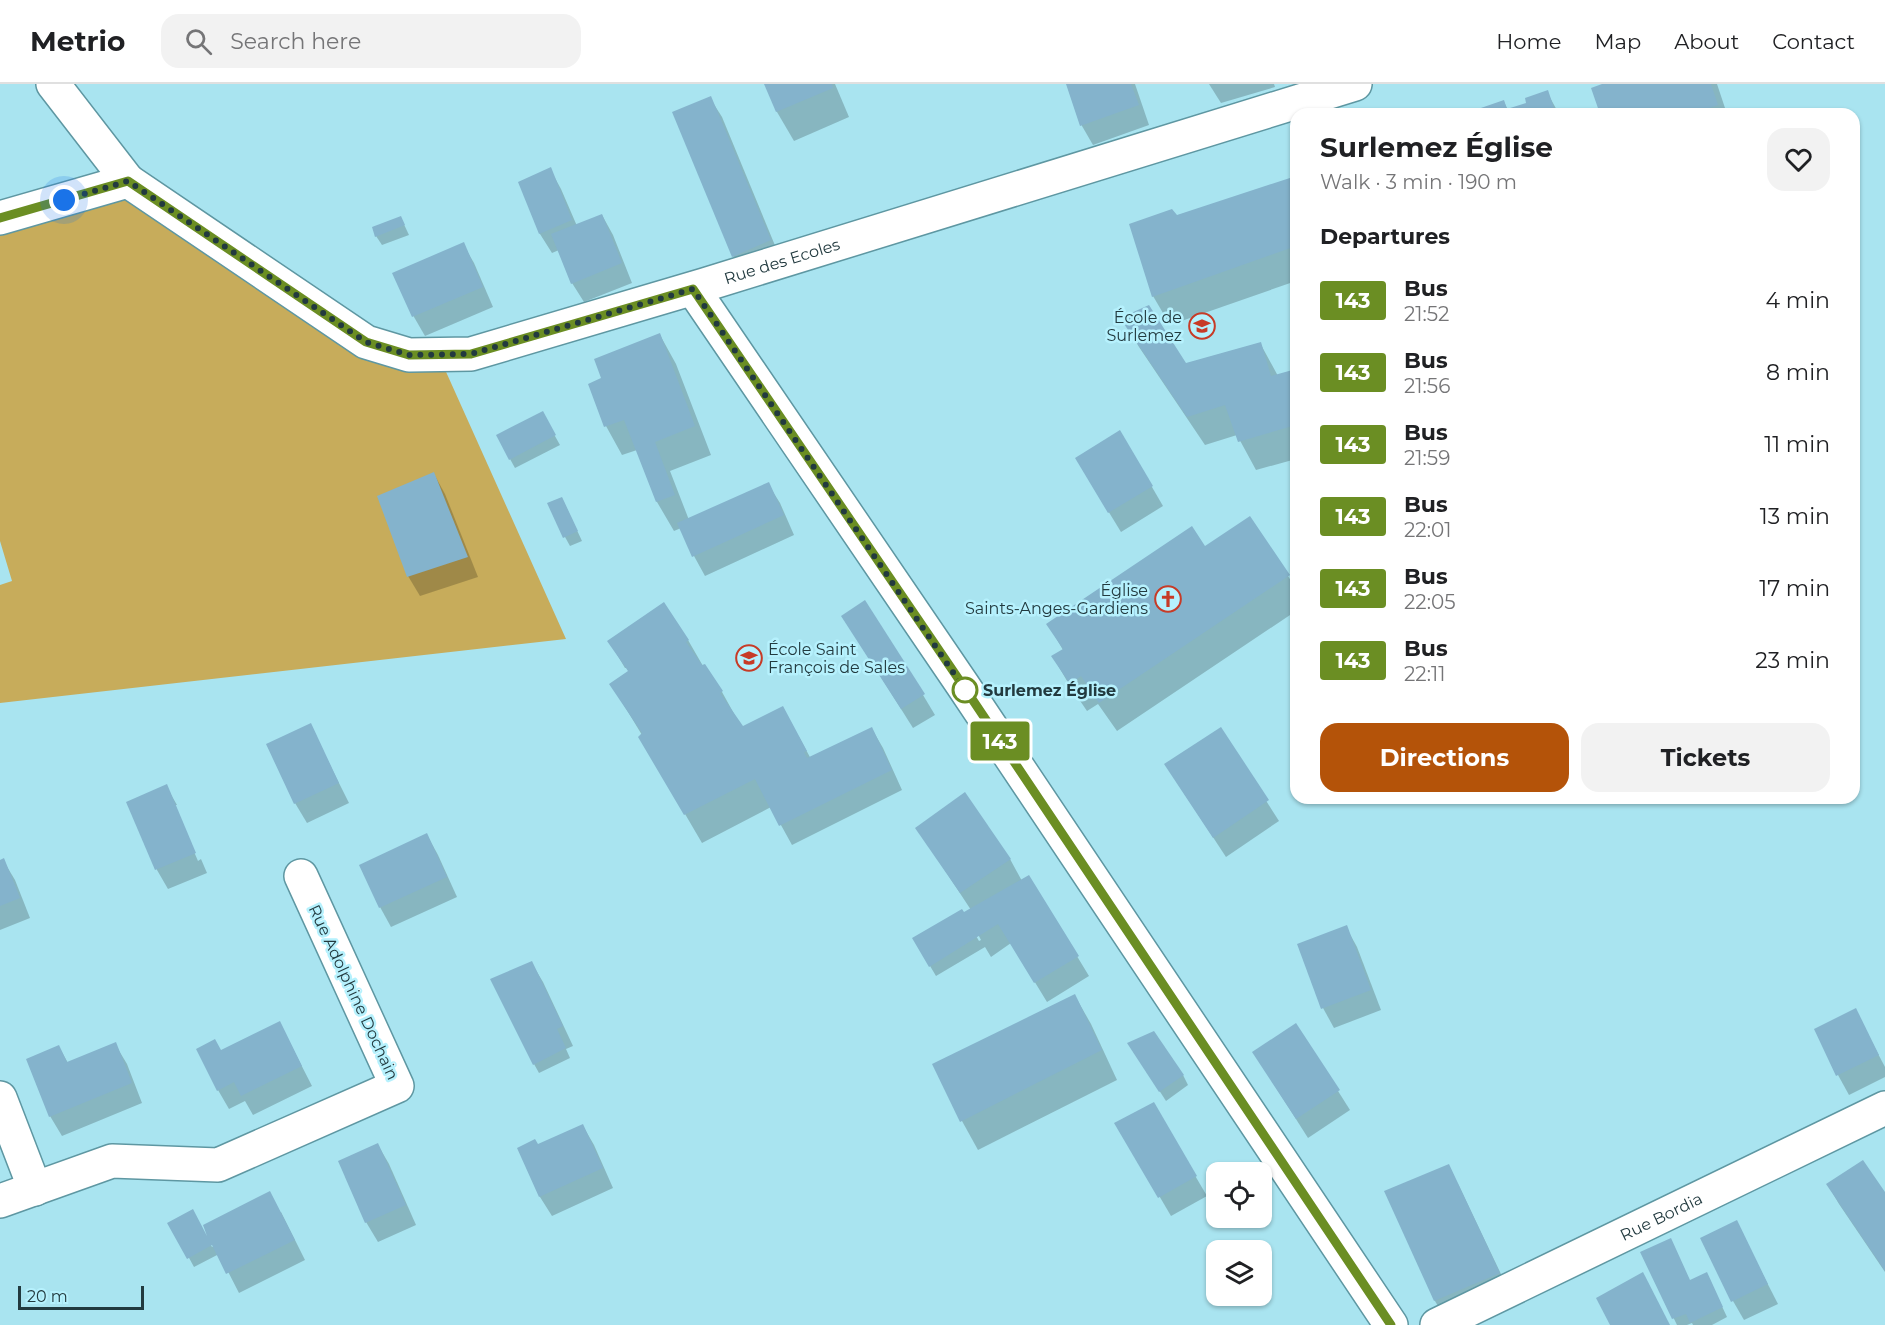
<!DOCTYPE html>
<html lang="en">
<head>
<meta charset="utf-8">
<style>
  body { margin:0; font-family:Montserrat,sans-serif; background:#f2f2f2; color:#202124; height:100vh; display:flex; flex-direction:column; font-size:22px; white-space:nowrap }
  * { box-sizing:border-box; margin:0 }
  p { font-size:20px; color:#757577 }
  .icon { flex:none; width:33px; height:33px; fill:none; stroke:currentColor; stroke-width:2; stroke-linecap:round; stroke-linejoin:round }
  .map { position:relative; flex:1; overflow:hidden }
  .panel { position:absolute; left:1290px; top:24px; width:570px; height:696px; display:flex; flex-direction:column; background:#fff; border-radius:18px; box-shadow:0 2px 4px #0004 }
  .panel>* { flex:none }
  .badge { padding:0 12px; border-radius:4px; font-size:21px; line-height:39px }
  .fabs { position:absolute; left:1206px; top:1078px; display:grid; gap:12px }
  .fabs a { display:grid; place-items:center; width:66px; height:66px; border-radius:12px; background:#fff; box-shadow:0 2px 4px #0004; font-size:30px }
  .scale { position:absolute; left:18px; bottom:15px; width:126px; box-sizing:border-box; padding-left:6px; border:3px solid #223a3f; border-top:0; font-size:16px; line-height:21px; white-space:nowrap; color:#223a3f; -webkit-text-stroke:4px #b6f1fd; paint-order:stroke }
  .you { position:absolute; width:30px; height:30px; margin:-15px; border:4px solid #fff; border-radius:50%; background:#1a73e8; box-shadow:0 0 0 9px #1a73e833 }
  .map>.badge { position:absolute; translate:-50% -50%; box-shadow:0 0 0 3px #fff }
  h2 { padding:0 30px; font-size:22px; line-height:54px }
  .round { display:grid; place-items:center; flex:none; width:63px; height:63px; border-radius:18px; background:#f2f2f2 }
  .head { display:flex; align-items:center; justify-content:space-between; height:102px; padding:0 30px }
  h1 { font-size:28px; font-weight:700; line-height:45px }
  .button { display:flex; gap:12px; margin-top:auto; padding:12px 30px }
  .button a { flex:1; height:69px; border-radius:18px; background:#b45309; color:#fff; font-size:24px; font-weight:700; line-height:69px; text-align:center }
  .button a+a { background:#f2f2f2; color:#202124 }
  ul { padding:0; list-style:none }
  li { display:flex; align-items:center; gap:18px; height:72px; padding:0 30px }
  li div { flex:1 }
  li b { display:block; font-size:22px }
  li em { font-style:normal }
  li .badge { min-width:66px; font-weight:700; text-align:center }
  header { display:flex; align-items:center; gap:36px; box-sizing:border-box; height:84px; padding:0 30px; background:#fff; border-bottom:2px solid #e0e0e0 }
  header strong { font-size:28px }
  nav { display:flex; gap:33px; margin-inline-start:auto; font-size:21px }
  .search { width:420px; height:54px; background:#f2f2f2; display:flex; align-items:center; gap:15px; box-sizing:border-box; padding:0 21px; border-radius:18px; color:#757577; font-size:22px }
  .map>svg:first-child { display:block }
</style>
</head>
<body>
<header>
<strong>Metrio</strong>
<div class="search"><svg class="icon" aria-label="search" viewBox="0 0 24 24"><circle cx="10" cy="10" r="6"/><path d="M15 15l6 6"/></svg>Search here</div>
<nav><a>Home</a><a>Map</a><a>About</a><a>Contact</a></nav>
</header>
<div class="map">
<svg width="1885" height="1241" viewBox="0 0 1885 1241">
  <rect width="100%" height="100%" fill="#a9e4f0"/>
  <path fill="#c7ac5b" d="M 128,97 L 366,258 L 438,270 L 566,555 L 0,619 L 0,501 L 12,497 L 0,457 L 0,134 Z"/>
  <g fill="#0003">
    <path d="M 765,0 L 835,0 L 849,33 L 794,57 L 777,28 Z"/>
    <path d="M 1067,0 L 1135,0 L 1149,41 L 1093,61 L 1082,42 Z"/>
    <path d="M 1209,0 L 1274,0 L 1275,3 L 1221,19 Z"/>
    <path d="M 1607,0 L 1717,0 L 1727,30 L 1602,30 Z"/>
    <path d="M 1547,8 L 1559,30 L 1481,30 L 1504,18 L 1508,26 L 1528,20 Z"/>
    <path d="M 710,14 L 722,33 L 781,176 L 745,192 L 733,172 Z"/>
    <path d="M 550,85 L 561,105 L 577,142 L 602,131 L 613,151 L 632,199 L 584,218 L 572,199 L 559,166 L 552,169 L 540,150 L 520,99 Z"/>
    <path d="M 1296,94 L 1296,197 L 1170,241 L 1153,212 L 1176,132 Z"/>
    <path d="M 401,134 L 409,151 L 382,161 L 376,152 Z"/>
    <path d="M 463,160 L 474,179 L 493,223 L 425,252 L 414,233 L 394,190 Z"/>
    <path d="M 1122,234 L 1185,280 L 1260,259 L 1278,292 L 1296,288 L 1296,375 L 1256,386 L 1237,351 L 1205,361 L 1139,263 Z"/>
    <path d="M 660,251 L 676,280 L 711,371 L 670,387 L 689,436 L 768,400 L 780,419 L 794,451 L 705,492 L 694,472 L 681,444 L 674,447 L 657,418 L 637,366 L 622,371 L 606,342 L 603,295 Z"/>
    <path d="M 542,329 L 560,361 L 515,384 L 510,375 Z"/>
    <path d="M 1120,348 L 1163,422 L 1121,448 L 1088,394 Z"/>
    <path d="M 434,390 L 445,410 L 478,493 L 420,512 L 408,492 Z"/>
    <path d="M 562,414 L 582,457 L 570,462 L 565,453 Z"/>
    <path d="M 1205,464 L 1288,492 L 1296,505 L 1296,527 L 1117,647 L 1098,620 L 1087,627 L 1070,602 L 1053,573 L 1063,566 L 1048,540 Z"/>
    <path d="M 855,552 L 923,611 L 935,631 L 913,644 Z"/>
    <path d="M 688,556 L 703,582 L 705,582 L 722,608 L 742,644 L 799,653 L 811,675 L 872,645 L 883,664 L 902,706 L 792,761 L 771,723 L 702,759 L 640,653 L 642,651 L 611,600 L 631,594 L 627,584 L 625,584 L 609,557 Z"/>
    <path d="M 310,641 L 349,719 L 307,739 L 295,719 Z"/>
    <path d="M 1220,645 L 1279,737 L 1226,773 L 1178,700 Z"/>
    <path d="M 166,702 L 177,721 L 174,721 L 198,777 L 201,775 L 207,789 L 168,805 L 157,786 L 128,719 Z"/>
    <path d="M 917,744 L 1010,775 L 1022,797 L 1029,793 L 1089,892 L 1047,918 L 1011,859 L 991,873 L 985,863 L 936,892 L 914,855 L 962,827 L 979,857 L 981,856 L 967,829 L 971,826 Z"/>
    <path d="M 427,751 L 438,771 L 457,813 L 391,843 L 380,823 Z"/>
    <path d="M 3,776 L 15,796 L 30,834 L 0,846 L 0,777 Z"/>
    <path d="M 1346,843 L 1357,863 L 1381,926 L 1334,944 L 1323,924 Z"/>
    <path d="M 531,878 L 543,898 L 573,962 L 566,965 L 570,974 L 539,989 L 534,980 Z"/>
    <path d="M 1075,912 L 1091,940 L 1117,996 L 978,1066 L 962,1037 L 934,981 Z"/>
    <path d="M 1855,926 L 1885,983 L 1885,993 L 1849,1011 L 1838,991 Z"/>
    <path d="M 290,959 L 312,1002 L 253,1031 L 245,1017 L 229,1025 L 218,1006 L 221,968 Z"/>
    <path d="M 115,960 L 127,980 L 142,1019 L 62,1052 L 50,1032 L 59,963 L 68,979 Z"/>
    <path d="M 1135,969 L 1183,991 L 1188,1001 L 1166,1017 Z"/>
    <path d="M 1254,969 L 1338,1007 L 1350,1026 L 1308,1054 Z"/>
    <path d="M 1153,1020 L 1207,1112 L 1171,1132 L 1117,1040 Z"/>
    <path d="M 583,1042 L 594,1061 L 613,1104 L 552,1132 L 540,1113 L 519,1064 L 537,1062 Z"/>
    <path d="M 378,1061 L 389,1080 L 416,1141 L 378,1158 L 366,1138 Z"/>
    <path d="M 1448,1082 L 1459,1102 L 1510,1209 L 1446,1236 L 1435,1217 L 1386,1108 Z"/>
    <path d="M 1828,1101 L 1885,1111 L 1885,1188 L 1839,1120 Z"/>
    <path d="M 192,1127 L 212,1163 L 281,1128 L 305,1176 L 239,1209 L 219,1170 L 194,1183 L 170,1139 Z"/>
    <path d="M 1736,1138 L 1778,1220 L 1744,1236 L 1733,1217 Z"/>
    <path d="M 1642,1169 L 1690,1198 L 1711,1199 L 1727,1233 L 1712,1241 L 1693,1241 L 1692,1239 L 1687,1241 L 1677,1241 Z"/>
  </g>
  <g fill="#84b3cc">
    <path d="M 764,0 L 832,0 L 833,4 L 776,28 Z"/>
    <path d="M 1066,0 L 1131,0 L 1139,21 L 1080,42 Z"/>
    <path d="M 1602,0 L 1711,0 L 1718,21 L 1692,30 L 1600,30 L 1591,4 Z"/>
    <path d="M 1548,6 L 1556,30 L 1479,30 L 1478,25 L 1504,16 L 1507,25 L 1526,19 L 1525,14 Z"/>
    <path d="M 711,12 L 771,156 L 732,173 L 672,28 Z"/>
    <path d="M 551,83 L 572,136 L 539,150 L 518,98 Z"/>
    <path d="M 1296,92 L 1296,162 L 1152,213 L 1129,140 L 1172,125 L 1177,131 Z"/>
    <path d="M 602,130 L 622,179 L 571,200 L 551,150 Z"/>
    <path d="M 401,132 L 405,141 L 375,153 L 372,143 Z"/>
    <path d="M 464,158 L 483,203 L 412,233 L 392,189 Z"/>
    <path d="M 1149,221 L 1186,279 L 1261,258 L 1271,292 L 1296,285 L 1296,341 L 1238,358 L 1225,321 L 1187,333 L 1120,234 Z"/>
    <path d="M 660,249 L 695,342 L 655,358 L 675,411 L 656,418 L 624,336 L 604,343 L 588,300 L 601,294 L 594,275 Z"/>
    <path d="M 543,327 L 556,351 L 509,376 L 496,351 Z"/>
    <path d="M 1120,346 L 1153,402 L 1108,429 L 1075,374 Z"/>
    <path d="M 434,388 L 468,473 L 407,493 L 377,412 Z"/>
    <path d="M 769,398 L 784,431 L 692,473 L 677,439 Z"/>
    <path d="M 562,413 L 578,447 L 563,454 L 547,419 Z"/>
    <path d="M 1250,432 L 1290,491 L 1099,619 L 1081,592 L 1070,600 L 1051,572 L 1063,565 L 1046,540 L 1192,442 L 1205,462 Z"/>
    <path d="M 865,516 L 925,610 L 901,625 L 841,532 Z"/>
    <path d="M 664,518 L 689,556 L 686,558 L 702,581 L 705,580 L 723,607 L 720,609 L 743,642 L 783,622 L 807,667 L 804,668 L 807,674 L 872,643 L 892,686 L 779,742 L 755,695 L 684,731 L 638,653 L 642,649 L 609,600 L 628,587 L 607,557 Z"/>
    <path d="M 311,639 L 339,699 L 294,720 L 266,660 Z"/>
    <path d="M 1221,643 L 1269,716 L 1213,754 L 1164,680 Z"/>
    <path d="M 167,700 L 196,769 L 155,786 L 126,718 Z"/>
    <path d="M 965,708 L 1011,775 L 960,809 L 915,744 Z"/>
    <path d="M 427,749 L 447,793 L 379,824 L 359,781 Z"/>
    <path d="M 4,774 L 20,814 L 0,822 L 0,776 Z"/>
    <path d="M 1029,791 L 1079,872 L 1034,899 L 998,840 L 929,883 L 912,854 L 962,825 L 964,828 Z"/>
    <path d="M 1347,841 L 1371,906 L 1321,925 L 1297,860 Z"/>
    <path d="M 532,877 L 563,942 L 557,945 L 566,964 L 533,981 L 490,895 Z"/>
    <path d="M 1075,910 L 1102,966 L 960,1038 L 932,980 Z"/>
    <path d="M 1856,924 L 1879,971 L 1836,992 L 1814,945 Z"/>
    <path d="M 280,937 L 302,982 L 241,1012 L 234,998 L 217,1007 L 196,965 L 215,955 L 221,966 Z"/>
    <path d="M 1296,939 L 1340,1006 L 1296,1035 L 1252,968 Z"/>
    <path d="M 1154,947 L 1184,991 L 1159,1008 L 1127,959 Z"/>
    <path d="M 116,958 L 132,999 L 49,1033 L 26,975 L 59,961 L 67,978 Z"/>
    <path d="M 1154,1018 L 1197,1092 L 1158,1114 L 1114,1039 Z"/>
    <path d="M 583,1040 L 603,1084 L 539,1113 L 517,1064 L 535,1055 L 538,1060 Z"/>
    <path d="M 378,1059 L 406,1121 L 365,1139 L 338,1077 Z"/>
    <path d="M 1863,1076 L 1885,1108 L 1885,1187 L 1826,1100 Z"/>
    <path d="M 1449,1080 L 1500,1189 L 1434,1217 L 1384,1107 Z"/>
    <path d="M 270,1107 L 295,1156 L 226,1190 L 212,1161 L 187,1175 L 167,1139 L 193,1125 L 207,1152 L 203,1141 Z"/>
    <path d="M 1737,1136 L 1768,1200 L 1731,1218 L 1700,1154 Z"/>
    <path d="M 1671,1154 L 1690,1196 L 1707,1188 L 1723,1223 L 1690,1239 L 1686,1230 L 1672,1235 L 1640,1168 Z"/>
    <path d="M 1643,1188 L 1670,1241 L 1610,1241 L 1596,1214 Z"/>
  </g>
  <g fill="none" stroke-linecap="round" stroke-linejoin="round">
    <g stroke="#5e97a2" stroke-width="36">
      <g id="minor">
        <path d="M 53,0 L 128,97"/>
        <path id="s1" d="M 0,134 L 128,97 L 366,258 L 409,271 L 471,270 L 704,201 L 1355,0"/>
        <path d="M 693,205 L 962,600 L 1391,1241"/>
        <path d="M 0,1014 L 35,1105"/>
        <path d="M 0,1117 L 112,1077 L 218,1081 L 397,1002 L 301,792"/>
        <path id="s2" d="M 1437,1241 L 1885,1024"/>
      </g>
    </g>
    <use href="#minor" stroke="#fff" stroke-width="33"/>
  </g>
  <g fill="none" stroke-linecap="round" stroke-linejoin="round">
    <g stroke="#fff" stroke-width="14">
      <path id="line" d="M 0,134 L 128,97 L 366,258 L 409,271 L 471,270 L 693,205 L 962,600 L 1391,1241"/>
    </g>
    <use href="#line" stroke="#6b8e23" stroke-width="9"/>
    <path stroke="#223a3f" stroke-width="6" stroke-dasharray="0 10.8" d="M 64,116 L 128,97 L 366,258 L 409,271 L 471,270 L 693,205 L 965,606"/>
  </g>
  <defs>
    <g id="school-ring" transform="scale(1.35)"><circle r="9.5" fill="#b6f1fd" stroke="#c73b27" stroke-width="1.5"/><path d="M0-5L7-2L0 1L-7-2ZM-4 1L0 2.5L4 1V4Q0 6-4 4Z" fill="#c73b27"/></g>
    <g id="church-ring" transform="scale(1.35)"><circle r="9.5" fill="#b6f1fd" stroke="#c73b27" stroke-width="1.5"/><path d="M-1.2-6h2.4v3.5h3.3v2.4h-3.3V6h-2.4V-.1h-3.3v-2.4h3.3Z" fill="#c73b27"/></g>
  </defs>
  <g fill-rule="evenodd">
    <use href="#school-ring" x="1202" y="242"/>
    <use href="#church-ring" x="1168" y="515"/>
    <use href="#school-ring" x="749" y="574"/>
  </g>
  <circle fill="#fff" stroke="#6b8e23" stroke-width="3" cx="965" cy="606" r="12"/>
  <g text-anchor="middle" stroke-width="5" stroke-linejoin="round" paint-order="stroke">
    <g font-size="16" fill="#223a3f" stroke="#b6f1fd">
      <text dy="6" stroke="none"><textPath href="#s1" startOffset="852">Rue des Ecoles</textPath></text>
      <text transform="translate(354 908) rotate(65)" y="6">Rue Adolphine Dochain</text>
      <text dy="6" stroke="none"><textPath href="#s2" startOffset="249">Rue Bordia</textPath></text>
    </g>
    <g font-size="16" fill="#223a3f" stroke="#b6f1fd" text-anchor="end">
      <text x="1182" y="239">École de<tspan x="1182" dy="18">Surlemez</tspan></text>
      <text x="1148" y="512">Église<tspan x="1148" dy="18">Saints-Anges-Gardiens</tspan></text>
      <text x="768" y="571" text-anchor="start">École Saint<tspan x="768" dy="18">François de Sales</tspan></text>
    </g>
    <g font-size="16" font-weight="bold" fill="#223a3f" stroke="#b6f1fd" text-anchor="start">
      <text x="983" y="612">Surlemez Église</text>
    </g>
  </g>
</svg>
<div class="fabs">
<a><svg class="icon" aria-label="locate" viewBox="0 0 24 24"><circle cx="12" cy="12" r="6"/><path d="M12 2v4M12 18v4M2 12h4M18 12h4"/></svg></a>
<a><svg class="icon" aria-label="layers" viewBox="0 0 24 24"><path d="M12 4l9 5-9 5-9-5zM3 14l9 5 9-5"/></svg></a>
</div>
<div class="scale">20 m</div>
<div class="you" style="left:64px;top:116px"></div>
<b class="badge" style="left:1000px;top:657px;background:#6b8e23;color:#fff">143</b>
<section class="panel">
<div class="head"><div><h1>Surlemez Église</h1><p>Walk · 3 min · 190 m</p></div><a class="round"><svg class="icon" aria-label="heart" viewBox="0 0 24 24"><path d="M12 20l-8-8c-3-5 5-10 8-4 3-6 11-1 8 4z"/></svg></a></div>
<h2>Departures</h2>
<ul>
<li><span class="badge" style="background:#6b8e23;color:#fff">143</span><div><b>Bus</b><p>21:52</p></div><em>4 min</em></li>
<li><span class="badge" style="background:#6b8e23;color:#fff">143</span><div><b>Bus</b><p>21:56</p></div><em>8 min</em></li>
<li><span class="badge" style="background:#6b8e23;color:#fff">143</span><div><b>Bus</b><p>21:59</p></div><em>11 min</em></li>
<li><span class="badge" style="background:#6b8e23;color:#fff">143</span><div><b>Bus</b><p>22:01</p></div><em>13 min</em></li>
<li><span class="badge" style="background:#6b8e23;color:#fff">143</span><div><b>Bus</b><p>22:05</p></div><em>17 min</em></li>
<li><span class="badge" style="background:#6b8e23;color:#fff">143</span><div><b>Bus</b><p>22:11</p></div><em>23 min</em></li>
</ul>
<div class="button"><a>Directions</a><a>Tickets</a></div>
</section>
</div>
</body>
</html>
